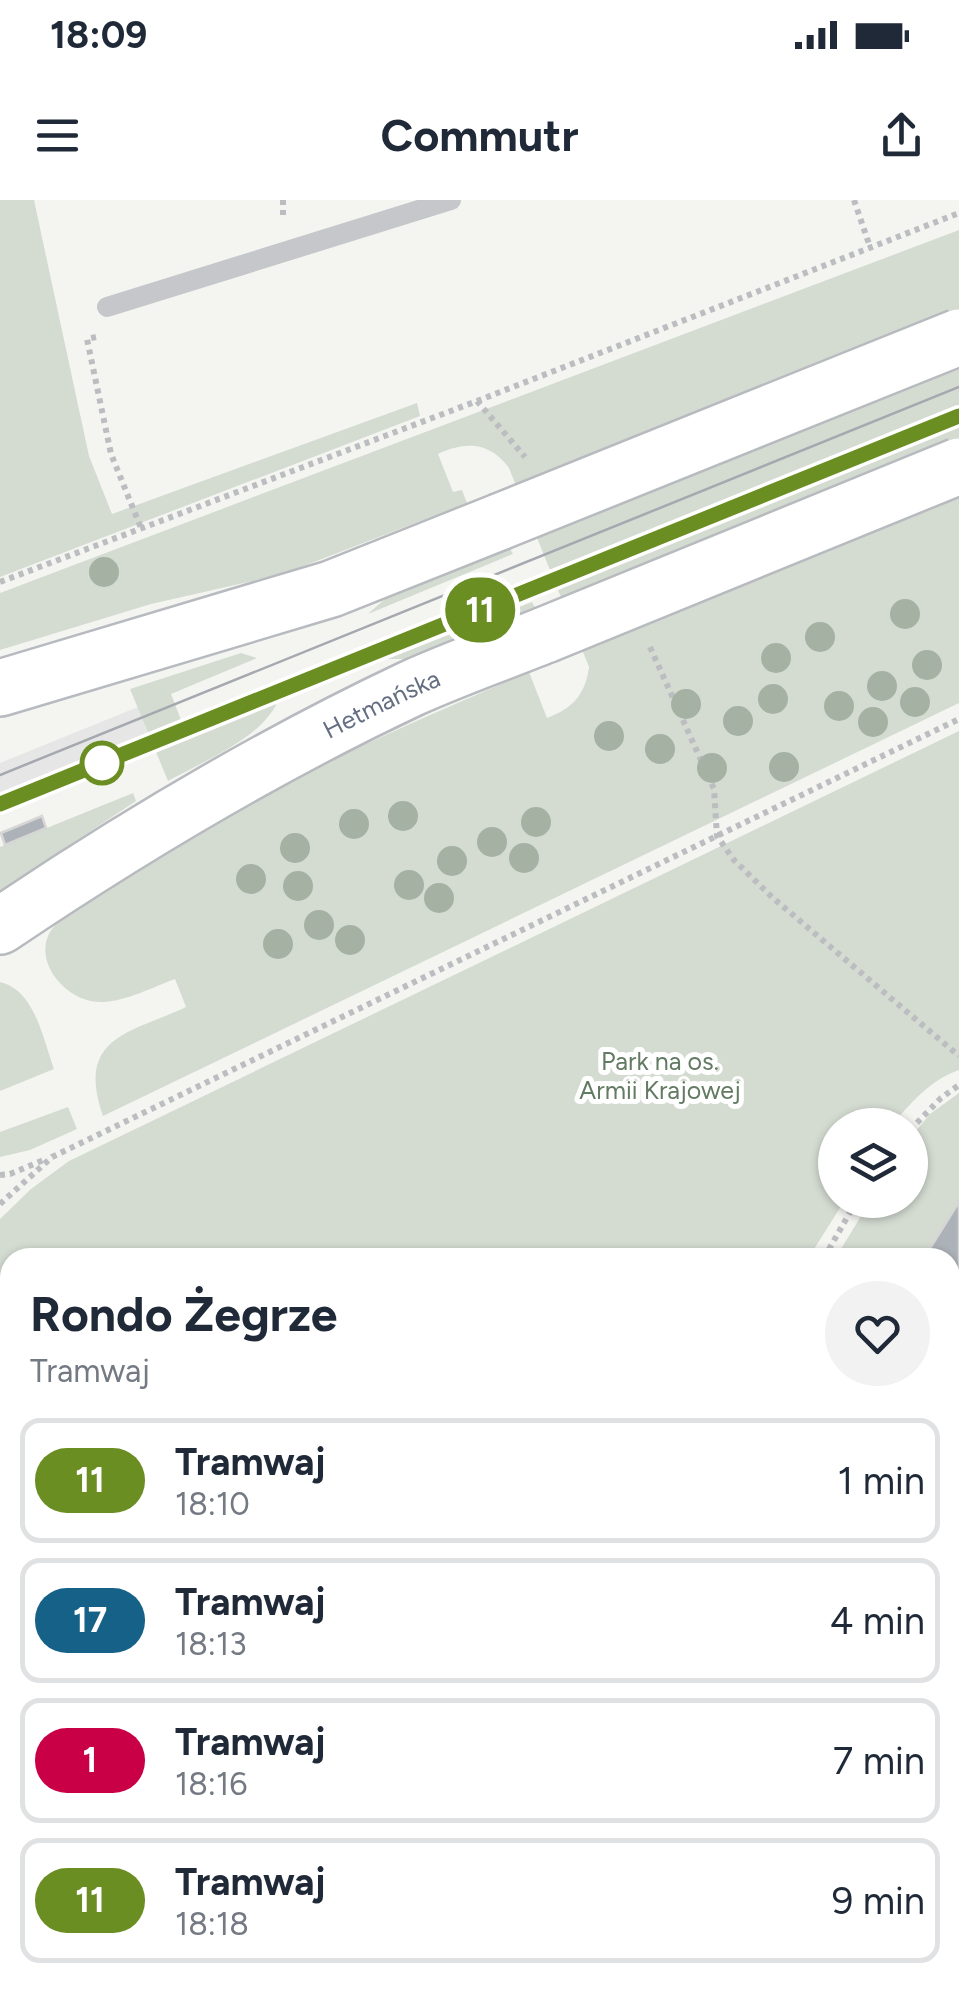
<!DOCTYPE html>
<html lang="pl">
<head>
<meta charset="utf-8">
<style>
  body { margin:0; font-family:Figtree,sans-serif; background:#f2f2f3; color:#1f2937; height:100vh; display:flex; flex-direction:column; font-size:38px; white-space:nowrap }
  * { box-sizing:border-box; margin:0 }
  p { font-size:32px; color:#747a83 }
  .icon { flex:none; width:55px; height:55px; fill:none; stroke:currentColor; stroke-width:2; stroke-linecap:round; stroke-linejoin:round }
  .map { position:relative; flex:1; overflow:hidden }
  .details { position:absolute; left:0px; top:1048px; width:960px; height:752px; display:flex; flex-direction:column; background:#fff; border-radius:30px 30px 0 0; box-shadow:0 2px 8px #0004 }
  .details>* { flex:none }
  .badge { padding:0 20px; border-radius:32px; font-size:35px; line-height:65px }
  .tools { position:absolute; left:818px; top:908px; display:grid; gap:20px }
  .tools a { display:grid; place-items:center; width:110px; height:110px; border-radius:50%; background:#fff; box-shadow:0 2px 8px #0004; font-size:50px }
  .map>.badge { position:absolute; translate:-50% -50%; box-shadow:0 0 0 5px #fff }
  .round { display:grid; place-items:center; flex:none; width:105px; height:105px; border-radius:52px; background:#f2f2f3 }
  .summary { display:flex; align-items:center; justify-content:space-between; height:170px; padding:0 30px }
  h1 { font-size:48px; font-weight:700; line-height:75px }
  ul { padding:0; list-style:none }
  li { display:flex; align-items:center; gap:30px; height:125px; margin:0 20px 15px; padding:0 10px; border:5px solid #e0e1e3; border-radius:20px }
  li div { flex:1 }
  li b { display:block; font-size:38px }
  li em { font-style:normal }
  li .badge { min-width:110px; font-weight:700; text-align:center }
  .status { display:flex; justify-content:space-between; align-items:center; height:70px; padding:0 50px; background:#fff; direction:ltr }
  .status svg { height:28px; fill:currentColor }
  header { display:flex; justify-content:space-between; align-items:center; height:130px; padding:0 30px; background:#fff; font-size:45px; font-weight:700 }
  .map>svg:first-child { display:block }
</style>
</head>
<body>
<div class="status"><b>18:09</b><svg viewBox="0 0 49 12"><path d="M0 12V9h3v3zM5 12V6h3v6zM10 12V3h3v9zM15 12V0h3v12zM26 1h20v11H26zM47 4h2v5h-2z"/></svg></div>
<header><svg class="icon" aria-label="menu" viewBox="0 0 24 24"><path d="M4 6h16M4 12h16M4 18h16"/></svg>Commutr<svg class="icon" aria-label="share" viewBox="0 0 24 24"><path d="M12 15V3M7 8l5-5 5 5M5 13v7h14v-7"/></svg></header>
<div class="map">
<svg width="959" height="1799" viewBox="0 0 959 1799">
  <rect width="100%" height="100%" fill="#f4f5f1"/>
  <path fill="#e5e6e5" d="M 138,507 L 155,552 L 0,615 L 0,563 Z"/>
  <g fill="#d4dcd2">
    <path d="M 0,0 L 34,0 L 89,256 L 112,314 L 417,203 L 420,216 L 0,377 Z"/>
    <path d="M 959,30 L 959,503 L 103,916 C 75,836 131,833 186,807 L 175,779 C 153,787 127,801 103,802 C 63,804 22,750 61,720 C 202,613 368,541 529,472 L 547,518 C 573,508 585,495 589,467 L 509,268 C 490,242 466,241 438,254 L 453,292 L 462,290 L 467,303 L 283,374 L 151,404 L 0,450 L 0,393 Z"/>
    <path d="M 509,347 L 513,354 L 368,414 L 385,399 Z"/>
    <path d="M 532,402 L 535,408 L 408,459 L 387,459 Z"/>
    <path d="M 241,453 L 257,458 L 171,494 L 188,538 L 277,503 C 260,539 202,562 168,581 L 130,489 Z"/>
    <path d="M 959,531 L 959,870 C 930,880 911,903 892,925 L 835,925 L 835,1000 L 845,1000 L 809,1057 L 10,1058 L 10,1790 L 587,1790 L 593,1799 L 0,1799 L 0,1019 L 31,989 L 69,961 Z"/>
    <path d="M 133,593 L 136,601 L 0,691 L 0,647 Z"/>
    <path d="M 0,782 C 35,790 43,839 54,869 L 0,891 Z"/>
    <path d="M 959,893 L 959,1002 L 924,1057 L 836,1057 L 871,1000 L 910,1000 L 910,938 L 930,914 Z"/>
    <path d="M 68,907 L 77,929 L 30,950 L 0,957 L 0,932 Z"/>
    <path d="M 959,1351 L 959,1751 L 950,1746 L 950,1354 Z"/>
    <path d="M 622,1790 L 759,1790 L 773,1799 L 622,1799 Z"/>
  </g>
  <g fill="#adb2b9" stroke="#d6d6d4" stroke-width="2.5">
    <path d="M 42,616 L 46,628 L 5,645 L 1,633 Z"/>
    <path d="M 959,1002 L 959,1179 L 956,1184 L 959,1186 L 959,1207 L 950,1201 L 950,1058 L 924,1058 Z"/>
    <path d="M 759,1790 L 908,1791 L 931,1790 L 924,1799 L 773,1799 Z"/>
  </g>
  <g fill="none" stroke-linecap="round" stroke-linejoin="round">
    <g stroke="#b7babf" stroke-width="60">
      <g id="secondary">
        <path d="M 0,488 L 331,389 L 499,322"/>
        <path id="s1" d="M 0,726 C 132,637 266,557 410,489 C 454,469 500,453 545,435"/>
      </g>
    </g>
    <g stroke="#bcbdc0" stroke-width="6" stroke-dasharray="5 5" stroke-linecap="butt">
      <path d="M 283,0 L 283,19"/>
      <path d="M 854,0 L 870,47"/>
      <path d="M 96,137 L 87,139 L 111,254 L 141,328"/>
      <path d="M 477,201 L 525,257"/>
      <path d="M 0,382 L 477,201 L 959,13"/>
      <path d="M 650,447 L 714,589 L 717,636 L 734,660 L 773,698 L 959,856"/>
      <path d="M 910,930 L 941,898 L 959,885"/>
      <path d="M 0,975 L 10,974 L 46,959"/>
      <path d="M 0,1004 L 52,957 L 959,519"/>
      <path d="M 824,1058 L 857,1000"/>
      <path d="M 0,1221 L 10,1229"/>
      <path d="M 0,1313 L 10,1292"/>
      <path d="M 607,1790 L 613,1799"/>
    </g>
    <path stroke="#c5c7cb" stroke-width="20" d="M 107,107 L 451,0"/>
    <use href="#secondary" stroke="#fff" stroke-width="55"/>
    <g stroke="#a5a8af" stroke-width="2.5">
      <path d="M 0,575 L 959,187"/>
      <path d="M 0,604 L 959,216"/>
    </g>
    <g stroke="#b7babf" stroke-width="60" stroke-linecap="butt">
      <g id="secondary-bridge">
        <path d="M 499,322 L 959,137"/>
        <path d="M 545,435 L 959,266"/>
      </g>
    </g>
    <use href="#secondary-bridge" stroke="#fff" stroke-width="55"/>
  </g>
  <g fill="#a4b1a3">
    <circle cx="104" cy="372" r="15"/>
    <circle cx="905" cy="414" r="15"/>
    <circle cx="820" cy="437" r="15"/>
    <circle cx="776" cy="458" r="15"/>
    <circle cx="927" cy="465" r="15"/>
    <circle cx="882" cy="486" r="15"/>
    <circle cx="773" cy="499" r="15"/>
    <circle cx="915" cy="502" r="15"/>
    <circle cx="686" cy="504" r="15"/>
    <circle cx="839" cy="506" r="15"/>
    <circle cx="738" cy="521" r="15"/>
    <circle cx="873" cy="522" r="15"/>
    <circle cx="609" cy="536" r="15"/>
    <circle cx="660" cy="549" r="15"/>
    <circle cx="784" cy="567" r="15"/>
    <circle cx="712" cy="568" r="15"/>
    <circle cx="403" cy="616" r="15"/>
    <circle cx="536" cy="622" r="15"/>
    <circle cx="354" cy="624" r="15"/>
    <circle cx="492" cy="642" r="15"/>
    <circle cx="295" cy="648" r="15"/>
    <circle cx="524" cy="658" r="15"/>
    <circle cx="452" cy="661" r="15"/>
    <circle cx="251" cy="679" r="15"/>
    <circle cx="409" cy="685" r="15"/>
    <circle cx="298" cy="686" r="15"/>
    <circle cx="439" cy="698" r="15"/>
    <circle cx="319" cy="725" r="15"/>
    <circle cx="350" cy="740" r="15"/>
    <circle cx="278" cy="744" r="15"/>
  </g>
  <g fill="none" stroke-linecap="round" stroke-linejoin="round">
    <g stroke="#fff" stroke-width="22">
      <path id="line" d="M 0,604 L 959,216"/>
    </g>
    <use href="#line" stroke="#6b8e23" stroke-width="15"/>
  </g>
  <circle fill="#fff" stroke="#6b8e23" stroke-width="5" cx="102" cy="563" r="20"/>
  <g text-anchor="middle" stroke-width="10" stroke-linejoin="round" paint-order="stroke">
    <g font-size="25" fill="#646f82" stroke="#fff">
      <text dy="9" stroke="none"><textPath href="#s1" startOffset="442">Hetmańska</textPath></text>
    </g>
    <g font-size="25" fill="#637a63" stroke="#fff">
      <text x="660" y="870">Park na os.<tspan x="660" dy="29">Armii Krajowej</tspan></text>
    </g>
  </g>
</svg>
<div class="tools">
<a><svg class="icon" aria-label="layers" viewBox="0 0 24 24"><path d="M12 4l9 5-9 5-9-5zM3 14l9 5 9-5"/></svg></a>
</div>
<b class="badge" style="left:480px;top:410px;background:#6b8e23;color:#fff">11</b>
<section class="details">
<div class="summary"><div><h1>Rondo Żegrze</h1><p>Tramwaj</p></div><a class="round"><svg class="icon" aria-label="heart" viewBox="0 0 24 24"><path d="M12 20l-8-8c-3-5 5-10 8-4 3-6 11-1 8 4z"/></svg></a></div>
<ul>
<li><span class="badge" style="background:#6b8e23;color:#fff">11</span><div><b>Tramwaj</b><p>18:10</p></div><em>1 min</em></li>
<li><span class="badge" style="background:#166187;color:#fff">17</span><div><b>Tramwaj</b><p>18:13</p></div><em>4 min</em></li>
<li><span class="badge" style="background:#ca0047;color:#fff">1</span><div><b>Tramwaj</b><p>18:16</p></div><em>7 min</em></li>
<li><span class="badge" style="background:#6b8e23;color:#fff">11</span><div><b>Tramwaj</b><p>18:18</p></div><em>9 min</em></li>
</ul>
</section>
</div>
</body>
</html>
